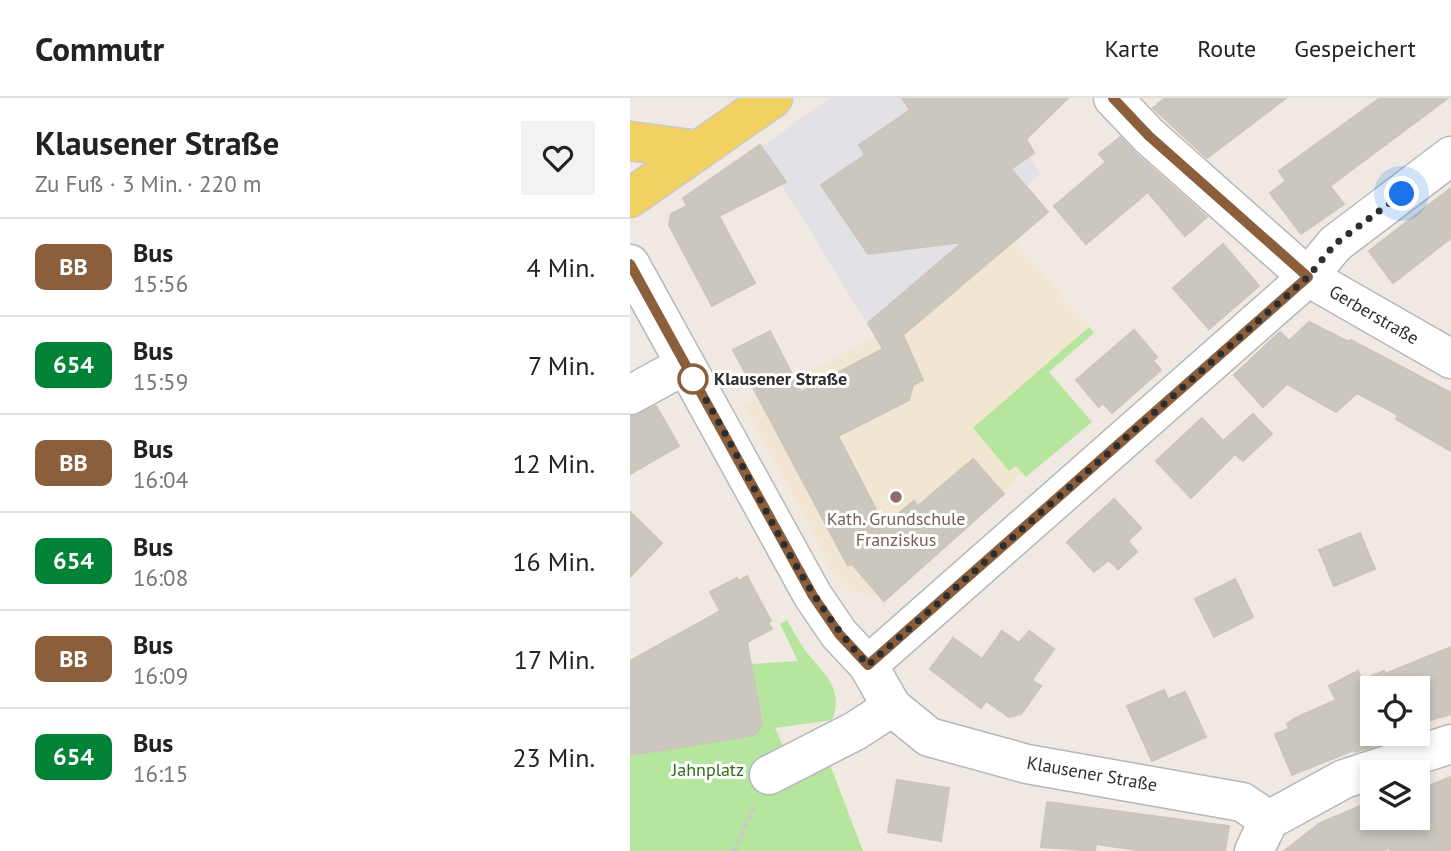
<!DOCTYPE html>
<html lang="de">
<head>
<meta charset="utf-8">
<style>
  body { margin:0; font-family:"PT Sans",sans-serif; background:#f2f2f2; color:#222; height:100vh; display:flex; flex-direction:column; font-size:26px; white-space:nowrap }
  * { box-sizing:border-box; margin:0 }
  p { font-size:23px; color:#767676 }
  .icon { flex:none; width:38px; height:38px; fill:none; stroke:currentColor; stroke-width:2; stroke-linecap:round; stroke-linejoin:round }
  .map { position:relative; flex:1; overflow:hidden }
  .details { display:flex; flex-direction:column; background:#fff; width:630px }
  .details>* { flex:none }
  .badge { padding:0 14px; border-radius:10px; font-size:24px; line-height:46px }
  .controls { position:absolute; left:730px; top:578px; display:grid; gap:14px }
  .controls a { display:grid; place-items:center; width:70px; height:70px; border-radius:0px; background:#fff; box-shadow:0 4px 10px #0003; font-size:35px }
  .you { position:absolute; width:35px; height:35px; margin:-18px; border:5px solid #fff; border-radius:50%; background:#1a73e8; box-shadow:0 0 0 10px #1a73e833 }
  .map>.badge { position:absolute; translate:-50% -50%; box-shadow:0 0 0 4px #fff }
  .round { display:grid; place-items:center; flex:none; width:74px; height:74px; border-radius:0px; background:#f2f2f2 }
  .summary { display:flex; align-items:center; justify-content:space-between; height:119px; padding:0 35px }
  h1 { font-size:33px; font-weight:700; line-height:52px }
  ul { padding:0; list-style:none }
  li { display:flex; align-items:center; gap:21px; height:98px; padding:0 35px; border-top:2px solid #e0e0e0 }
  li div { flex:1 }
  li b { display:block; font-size:26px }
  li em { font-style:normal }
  li .badge { min-width:77px; font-weight:700; text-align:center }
  header { display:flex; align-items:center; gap:42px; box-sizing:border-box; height:98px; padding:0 35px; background:#fff; border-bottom:2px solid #e0e0e0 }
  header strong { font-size:33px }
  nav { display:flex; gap:38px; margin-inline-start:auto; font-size:24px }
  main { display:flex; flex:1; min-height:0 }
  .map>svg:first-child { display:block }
</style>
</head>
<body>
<header>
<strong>Commutr</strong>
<nav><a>Karte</a><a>Route</a><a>Gespeichert</a></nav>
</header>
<main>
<section class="details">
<div class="summary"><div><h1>Klausener Straße</h1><p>Zu Fuß · 3 Min. · 220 m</p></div><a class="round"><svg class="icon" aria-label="heart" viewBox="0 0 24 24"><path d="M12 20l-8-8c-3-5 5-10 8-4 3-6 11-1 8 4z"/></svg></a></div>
<ul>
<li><span class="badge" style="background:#8b5e3c;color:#fff">BB</span><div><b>Bus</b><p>15:56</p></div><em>4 Min.</em></li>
<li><span class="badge" style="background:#008237;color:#fff">654</span><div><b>Bus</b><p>15:59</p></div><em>7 Min.</em></li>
<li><span class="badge" style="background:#8b5e3c;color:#fff">BB</span><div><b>Bus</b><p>16:04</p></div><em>12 Min.</em></li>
<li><span class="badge" style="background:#008237;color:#fff">654</span><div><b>Bus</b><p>16:08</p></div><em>16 Min.</em></li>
<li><span class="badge" style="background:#8b5e3c;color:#fff">BB</span><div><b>Bus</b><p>16:09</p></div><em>17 Min.</em></li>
<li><span class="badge" style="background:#008237;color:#fff">654</span><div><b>Bus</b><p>16:15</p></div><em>23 Min.</em></li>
</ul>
</section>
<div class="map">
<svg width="821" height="753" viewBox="0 0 821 753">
  <rect width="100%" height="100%" fill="#efe9e1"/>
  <path fill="#e3e1e8" d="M 201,0 L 360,0 L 411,76 L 374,107 L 254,253 L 129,50 Z"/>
  <path fill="#f0e6d1" d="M 384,142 L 464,235 L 419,274 L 456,316 L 270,490 L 249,498 L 224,494 L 207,481 L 115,307 L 246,239 L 254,252 Z"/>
  <g fill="#b6e59e">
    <path d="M 459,229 L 464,235 L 419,274 L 462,324 L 396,379 L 386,368 L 379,373 L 343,330 Z"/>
    <path d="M 157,522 C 163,532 168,542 174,551 C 192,575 215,588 202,622 L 145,630 L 159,662 L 197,659 L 233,753 L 0,753 L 0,587 L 121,566 L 168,563 L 150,526 Z"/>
  </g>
  <g fill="#cbc7bf" stroke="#cbc5ba" stroke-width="2">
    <path d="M 272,0 L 438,0 L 396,41 L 404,55 L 381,71 L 418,114 L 273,237 L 293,282 L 283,287 L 279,302 L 208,338 L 254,427 L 284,403 L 288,408 L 343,361 L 374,396 L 254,503 L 222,466 L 218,468 L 103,252 L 140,233 L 171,294 L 253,251 L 238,225 L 333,144 L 238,156 L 191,87 L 235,57 L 229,47 L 280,12 Z"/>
    <path d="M 535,0 L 656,0 L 577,60 L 523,10 Z"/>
    <path d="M 750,0 L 818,0 L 700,88 L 714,106 L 671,136 L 640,95 L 656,83 L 649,73 Z"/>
    <path d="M 490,39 L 504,54 L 577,119 L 555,138 L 518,94 L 456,146 L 424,108 L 476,64 L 469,56 Z"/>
    <path d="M 130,47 L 156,84 L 89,118 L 125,185 L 82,208 L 39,127 L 41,116 L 57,108 L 53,100 Z"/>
    <path d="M 821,90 L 821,140 L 763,185 L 739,153 Z"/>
    <path d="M 593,146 L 629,188 L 579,231 L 543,190 Z"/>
    <path d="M 679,224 L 719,244 L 721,242 L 821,295 L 821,353 L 766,321 L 768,317 L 727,295 L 706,314 L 657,286 L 633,309 L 604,277 L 650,234 L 659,243 Z"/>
    <path d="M 504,232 L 527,259 L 523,263 L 531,272 L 482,315 L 473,305 L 469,309 L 446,282 Z"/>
    <path d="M 26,308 L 49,348 L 0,376 L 0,319 Z"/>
    <path d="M 623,316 L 642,336 L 613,363 L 605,356 L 561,400 L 526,363 L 572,320 L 593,343 Z"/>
    <path d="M 484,401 L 511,430 L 498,443 L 507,454 L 488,471 L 479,462 L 464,474 L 437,444 Z"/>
    <path d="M 0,414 L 32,445 L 0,479 Z"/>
    <path d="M 730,435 L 745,471 L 704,488 L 689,452 Z"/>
    <path d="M 117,478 L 141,523 L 138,525 L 142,531 L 117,544 L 132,627 L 124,637 L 0,657 L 0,563 L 90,513 L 80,494 L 107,480 L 108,483 Z"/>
    <path d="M 605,481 L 623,519 L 584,539 L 565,501 Z"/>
    <path d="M 372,533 L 389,545 L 399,533 L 424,551 L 402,582 L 411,588 L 391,616 L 379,619 L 356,603 L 351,610 L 300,571 L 323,540 L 352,561 Z"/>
    <path d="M 821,549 L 821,616 L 788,626 L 788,590 L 742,590 L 742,635 L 759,635 L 755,637 L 755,644 L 725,654 L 724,652 L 662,677 L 645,636 L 659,631 L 657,626 L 665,620 L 706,602 L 699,588 L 728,573 L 732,582 L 754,573 L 755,576 Z"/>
    <path d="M 534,592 L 538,601 L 555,594 L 576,639 L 522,663 L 497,608 Z"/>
    <path d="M 821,679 L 821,753 L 760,753 L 759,750 L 751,753 L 654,753 L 690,725 L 742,703 L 742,719 L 788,719 L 788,692 Z"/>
    <path d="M 267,682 L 319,690 L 311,743 L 258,734 Z"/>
    <path d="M 417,704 L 599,728 L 595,753 L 513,753 L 466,746 L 465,753 L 411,749 Z"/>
  </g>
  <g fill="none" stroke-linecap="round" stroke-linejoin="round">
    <g stroke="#b4b7c1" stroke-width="41">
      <g id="minor">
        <path d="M 483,0 L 519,38 L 678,179 L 821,261"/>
        <path d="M 0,166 L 183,498 L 209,536 L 238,567 L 262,609 L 299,639 L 397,666 L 612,704 L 639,722"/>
        <path d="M 0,297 L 55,267"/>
        <path d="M 238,567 L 678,179 L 705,146 L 821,58"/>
        <path d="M 139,677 L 225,633 L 262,609"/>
        <path d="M 624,753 L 639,722 L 714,681 L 821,646"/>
      </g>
    </g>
    <g stroke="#c9c9c9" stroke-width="41">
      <g id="major">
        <path d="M 0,43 L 68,52"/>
        <path d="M 0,100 L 143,0"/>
      </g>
    </g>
    <path stroke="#c9c9c9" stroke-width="4.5" stroke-dasharray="5 3.5" stroke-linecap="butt" d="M 104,753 L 124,709"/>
    <use href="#minor" stroke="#fff" stroke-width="38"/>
    <use href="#major" stroke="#f2d163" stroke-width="38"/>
  </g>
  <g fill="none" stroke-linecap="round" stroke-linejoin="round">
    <g stroke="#fff" stroke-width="16">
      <path id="line" d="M 0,166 L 183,498 L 209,536 L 238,567 L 678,179 L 519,38 L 483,0"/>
    </g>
    <use href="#line" stroke="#8b5e3c" stroke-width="10"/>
    <path stroke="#2e2e2e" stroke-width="7" stroke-dasharray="0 12.6" d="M 63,281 C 122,373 161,485 238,567 L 678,179 L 705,146 L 772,96"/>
  </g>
  <circle fill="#fff" stroke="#8b5e3c" stroke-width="3.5" cx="63" cy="281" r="14"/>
  <circle fill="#8d6e63" stroke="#fff" stroke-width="2.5" cx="266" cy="399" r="7"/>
  <g text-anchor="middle" stroke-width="6" stroke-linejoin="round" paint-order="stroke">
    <g font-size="18" fill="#2e2e2e" stroke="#fff">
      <text transform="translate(744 217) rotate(30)" y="6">Gerberstraße</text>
      <text transform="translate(462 676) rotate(10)" y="6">Klausener Straße</text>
    </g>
    <g font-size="18" font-weight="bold" fill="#2e2e2e" stroke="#fff" text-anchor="start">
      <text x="84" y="287">Klausener Straße</text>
    </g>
    <g font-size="18" fill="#785e54" stroke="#fff">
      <text x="266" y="427">Kath. Grundschule<tspan x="266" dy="21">Franziskus</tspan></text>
    </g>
    <g font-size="18" fill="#2c6e1b" stroke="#fff">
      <text x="78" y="678">Jahnplatz</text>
    </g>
  </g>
</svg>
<div class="controls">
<a><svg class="icon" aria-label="locate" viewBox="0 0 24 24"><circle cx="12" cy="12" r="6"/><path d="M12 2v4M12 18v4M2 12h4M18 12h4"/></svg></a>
<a><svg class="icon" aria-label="layers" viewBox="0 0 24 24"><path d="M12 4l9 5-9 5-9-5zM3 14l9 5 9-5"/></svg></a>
</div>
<div class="you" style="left:772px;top:96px"></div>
</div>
</main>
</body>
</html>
